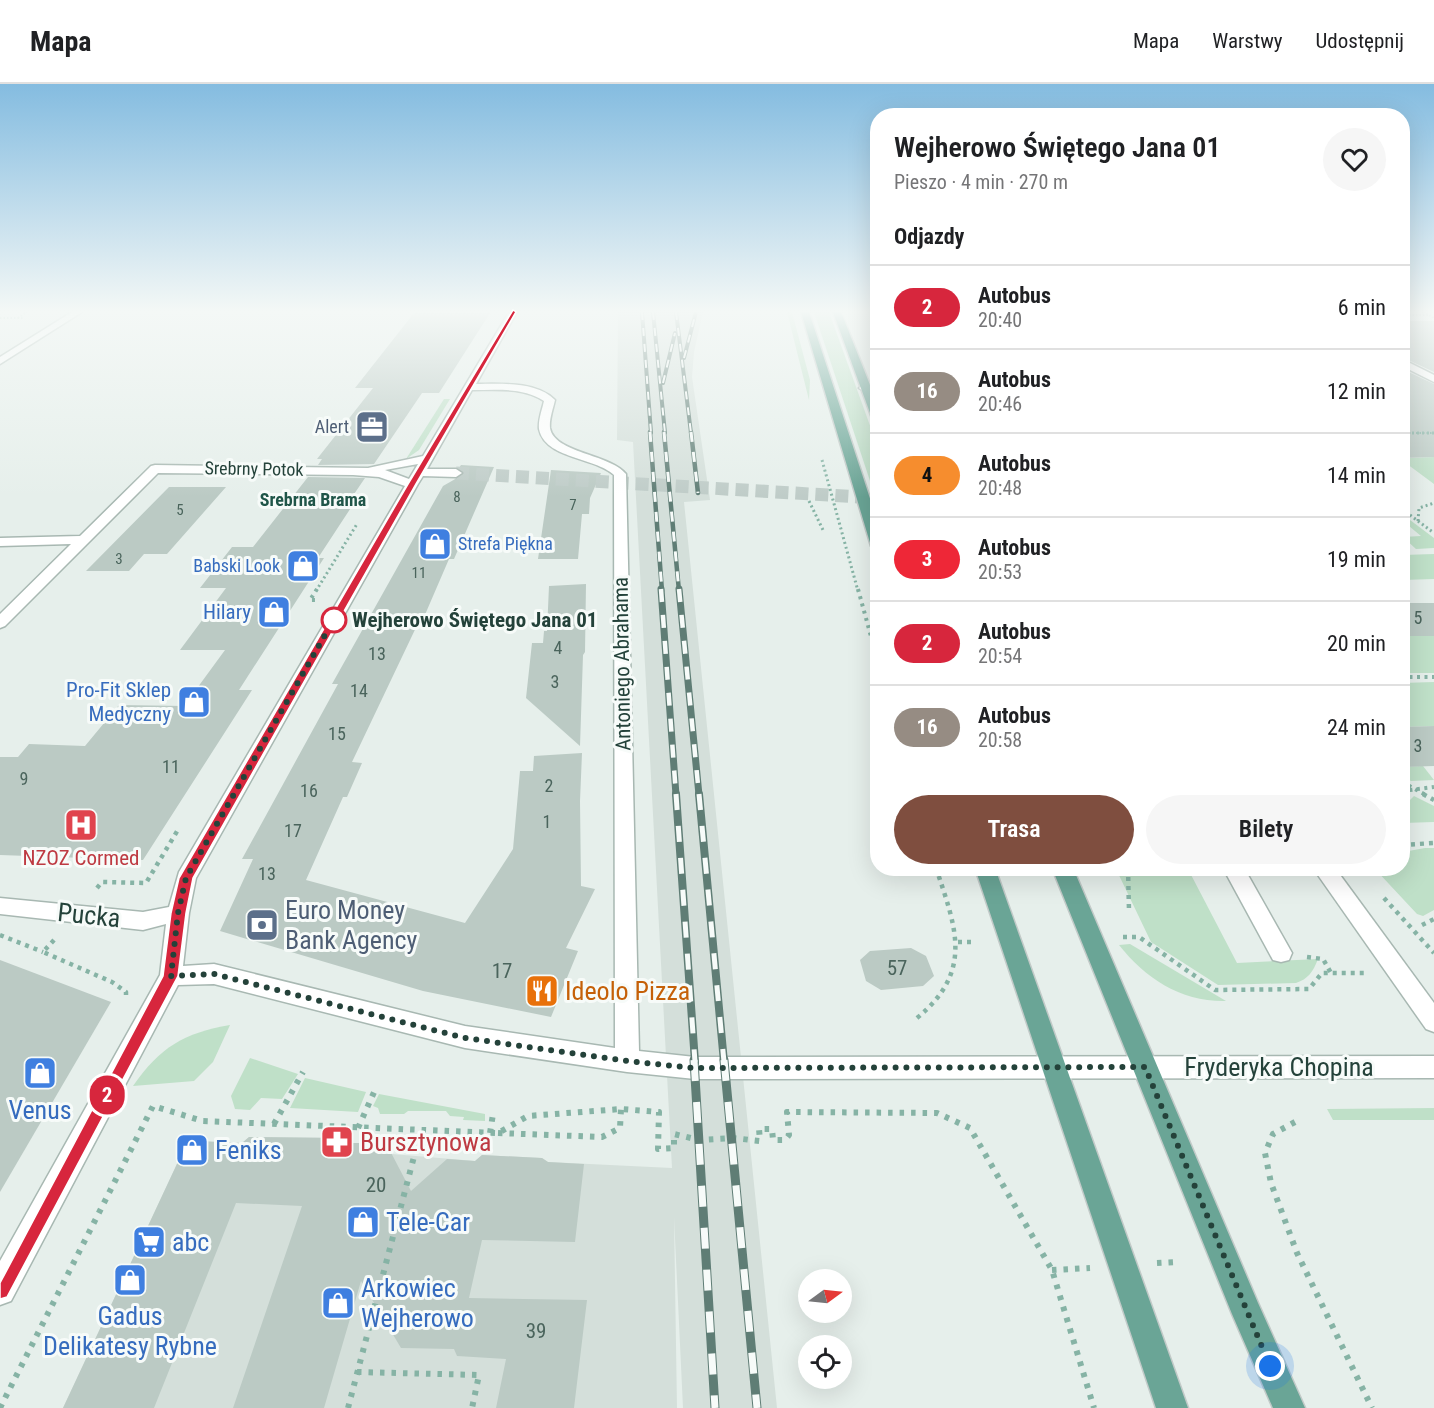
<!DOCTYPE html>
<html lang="pl">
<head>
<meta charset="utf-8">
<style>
  body { margin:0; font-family:"Roboto Condensed",sans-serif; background:#f6f6f6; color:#202124; height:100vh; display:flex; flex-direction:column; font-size:22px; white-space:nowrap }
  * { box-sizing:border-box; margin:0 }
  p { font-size:20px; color:#757577 }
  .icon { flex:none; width:33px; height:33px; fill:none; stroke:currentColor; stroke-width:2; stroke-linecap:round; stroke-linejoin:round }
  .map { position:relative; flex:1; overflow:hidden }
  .side { position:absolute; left:870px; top:24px; width:540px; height:768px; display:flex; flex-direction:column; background:#fff; border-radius:24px; box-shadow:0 6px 24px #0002 }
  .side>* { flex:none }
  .badge { padding:0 12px; border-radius:20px; font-size:21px; line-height:39px }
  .needle { width:39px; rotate:75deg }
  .controls { position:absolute; left:798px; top:1185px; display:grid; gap:12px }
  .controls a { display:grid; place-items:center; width:54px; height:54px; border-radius:50%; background:#fff; box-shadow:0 6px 24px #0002; font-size:30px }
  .you { position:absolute; width:30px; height:30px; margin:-15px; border:4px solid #fff; border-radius:50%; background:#1a73e8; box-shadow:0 0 0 9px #1a73e833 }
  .map>.badge { position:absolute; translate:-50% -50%; box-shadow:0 0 0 3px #fff }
  h2 { padding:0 24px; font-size:22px; line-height:54px }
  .round { display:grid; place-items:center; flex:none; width:63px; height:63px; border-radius:32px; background:#f6f6f6 }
  .overview { display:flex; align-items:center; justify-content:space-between; height:102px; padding:0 24px }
  h1 { font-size:28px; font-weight:600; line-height:45px }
  .button { display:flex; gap:12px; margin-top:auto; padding:12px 24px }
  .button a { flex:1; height:69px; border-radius:36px; background:#7f4e3f; color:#fff; font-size:24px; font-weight:600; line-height:69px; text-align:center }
  .button a+a { background:#f6f6f6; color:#202124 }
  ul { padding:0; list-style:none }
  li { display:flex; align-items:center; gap:18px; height:84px; padding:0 24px; border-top:2px solid #e0e0e0 }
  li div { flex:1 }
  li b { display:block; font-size:22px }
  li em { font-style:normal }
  li .badge { min-width:66px; font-weight:700; text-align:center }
  header { display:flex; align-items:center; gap:36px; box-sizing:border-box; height:84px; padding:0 30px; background:#fff; border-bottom:2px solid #e0e0e0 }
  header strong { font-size:28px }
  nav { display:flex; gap:33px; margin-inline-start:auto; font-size:21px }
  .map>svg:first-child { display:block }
</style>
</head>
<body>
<header>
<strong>Mapa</strong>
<nav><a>Mapa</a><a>Warstwy</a><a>Udostępnij</a></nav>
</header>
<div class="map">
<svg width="1434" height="1324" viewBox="0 0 1434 1324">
  <rect width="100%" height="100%" fill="#e6efeb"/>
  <path fill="#d4dfda" d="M 618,228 L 703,228 L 694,268 L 692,293 L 710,416 L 684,418 L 777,1324 L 683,1324 L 674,1133 L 677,1324 L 63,1324 L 183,1067 L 196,1057 L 242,1059 L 249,1053 L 341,1054 L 345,1059 L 386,1059 L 392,1070 L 475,1077 L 482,1071 L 542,1074 L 548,1078 L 672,1084 L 633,358 L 617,356 Z"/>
  <g fill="#bfe0c8">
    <path d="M 787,228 L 792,228 L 810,296 L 809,316 Z"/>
    <path d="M 814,228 L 829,228 L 877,361 L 877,418 Z"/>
    <path d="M 444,315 L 450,315 L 419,366 L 406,375 Z"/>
    <path d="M 1402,368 L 1410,374 L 1434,373 L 1434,400 L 1403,377 Z"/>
    <path d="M 1402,430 L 1434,454 L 1434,464 L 1416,465 L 1403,453 L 1421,452 L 1403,437 Z"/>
    <path d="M 1434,470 L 1434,495 L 1403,496 L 1403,471 Z"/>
    <path d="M 1434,548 L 1434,589 L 1403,589 L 1402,552 Z"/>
    <path d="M 1434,598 L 1434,642 L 1403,643 L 1402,599 Z"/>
    <path d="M 1423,682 L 1434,696 L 1411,697 L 1403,693 L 1402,683 Z"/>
    <path d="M 1414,712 L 1434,722 L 1434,738 L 1403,739 L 1403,723 Z"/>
    <path d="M 1425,764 L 1434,764 L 1434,826 L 1423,832 L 1417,830 L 1375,785 L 1402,784 L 1403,768 Z"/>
    <path d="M 1116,785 L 1188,785 L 1237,879 L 1318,875 C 1313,888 1308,895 1296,899 L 1218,901 L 1151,858 Z"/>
    <path d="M 1130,860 L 1226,917 C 1181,918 1146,895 1119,861 Z"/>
    <path d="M 230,941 L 213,978 L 194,997 L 133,1002 C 160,963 184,949 230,941 Z"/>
    <path d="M 250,974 L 298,990 L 282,1015 L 261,1014 L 250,1026 L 235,1025 L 231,1012 Z"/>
    <path d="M 305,994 L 366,1008 L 358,1028 L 290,1024 Z"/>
    <path d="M 379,1010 L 485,1030 L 485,1037 L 463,1036 L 464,1033 L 450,1032 L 446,1027 L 408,1027 L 404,1030 L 380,1030 L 378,1024 L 373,1022 Z"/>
    <path d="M 1434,1024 L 1434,1036 L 1333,1036 L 1327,1025 Z"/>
  </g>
  <g fill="#bbcac4">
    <path d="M 414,229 L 490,229 L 439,309 L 422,309 L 374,380 L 318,381 L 322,375 L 317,375 L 373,304 L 355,304 Z"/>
    <path d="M 1402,237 L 1434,237 L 1434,288 L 1402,273 Z"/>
    <path d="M 1402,285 L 1434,300 L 1434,373 L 1402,374 Z"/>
    <path d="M 461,381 L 494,383 L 454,475 L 449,475 L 424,533 L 421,533 L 352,678 L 362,679 L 347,713 L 343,713 L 306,796 L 465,839 L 513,765 L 520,687 L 533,687 L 534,672 L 582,669 L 580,717 L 581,802 L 595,805 L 566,864 L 578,867 L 551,933 L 423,907 L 220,847 L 253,775 L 242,775 L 338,600 L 332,600 L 443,402 L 464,390 L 459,384 Z"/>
    <path d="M 551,386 L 601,389 L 590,414 L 589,430 L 582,430 L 578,475 L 538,475 Z"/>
    <path d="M 308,393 L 365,394 L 350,416 L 356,416 L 318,474 L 324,474 L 239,606 L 252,606 L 143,776 L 0,771 L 0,673 L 18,673 L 29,660 L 85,662 L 119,621 L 184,622 L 225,566 L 180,566 L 226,504 L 200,504 L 232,463 L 253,463 Z"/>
    <path d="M 169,403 L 226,403 L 167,470 L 144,470 L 129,487 L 86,487 Z"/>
    <path d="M 586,500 L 585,568 L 583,571 L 580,662 L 526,614 L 532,559 L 543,559 L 544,547 L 547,547 L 549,502 Z"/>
    <rect x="1402" y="519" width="32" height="33"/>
    <path d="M 1434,642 L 1434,682 L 1402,683 L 1402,643 Z"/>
    <path d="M 911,864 L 926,872 L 934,892 L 923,902 L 881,906 L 866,897 L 860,876 L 870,867 Z"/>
    <path d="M 0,876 L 111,918 L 0,1108 Z"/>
    <path d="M 249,1053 L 341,1054 L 345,1059 L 386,1059 L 411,1107 L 447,1075 L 475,1077 L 482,1071 L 542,1074 L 548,1078 L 584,1080 L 575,1158 L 482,1156 L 469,1214 L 587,1216 L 574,1324 L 496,1324 L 506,1275 L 457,1272 L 454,1265 L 401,1264 L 361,1197 L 324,1324 L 233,1324 L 302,1122 L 236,1119 L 154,1324 L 63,1324 L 183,1067 L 196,1057 L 242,1059 Z"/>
  </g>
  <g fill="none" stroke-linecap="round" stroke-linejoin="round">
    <path stroke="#bfccc8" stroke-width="13" stroke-dasharray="13 7" stroke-linecap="butt" d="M 456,389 L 878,414"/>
    <g stroke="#a8b8b2" stroke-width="3">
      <g id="minor">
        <path d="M 72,228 L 82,228 L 0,280 L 0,273 Z"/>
        <path d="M 509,228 L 517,228 L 476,300 C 501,300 536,297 555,316 C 553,325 549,335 550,344 C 554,369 610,370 626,390 L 639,967 L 695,973 L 1434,972 L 1434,994 L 695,995 L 627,988 L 465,964 L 214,900 L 178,901 L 11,1217 L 0,1221 L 0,1177 L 160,891 L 166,840 L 143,846 L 0,830 L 0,814 L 143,828 L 169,823 L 179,788 L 405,402 L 379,393 L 353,391 L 158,389 L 5,542 L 0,544 L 0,530 L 71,460 L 0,462 L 0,454 L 80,452 L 151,382 L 155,381 L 368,384 L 423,372 ZM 472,306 C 497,306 523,303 544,317 C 542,326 538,336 539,345 C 545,375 595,373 614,391 L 615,964 L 465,942 L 214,880 L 183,882 L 189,829 L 196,794 L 418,400 L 423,392 L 456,393 L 462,389 L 456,385 L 427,385 ZM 418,380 L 409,395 L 385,386 Z"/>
        <path d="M 1402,275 L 1434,291 L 1434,298 L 1402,282 Z"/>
        <path d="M 878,300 L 878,306 L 864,307 L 859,304 L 864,301 Z"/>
        <path d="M 1223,784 L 1244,784 L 1292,869 L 1289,876 L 1281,878 L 1273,876 Z"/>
        <path d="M 1313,784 L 1335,784 L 1434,919 L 1434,948 L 1426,945 Z"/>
      </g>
    </g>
    <g stroke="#c2cac8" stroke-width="3">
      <g id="major">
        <path d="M 801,228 L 809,228 L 878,439 L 878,466 L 871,462 Z"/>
        <path d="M 833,228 L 841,228 L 878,321 L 878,340 L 873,337 Z"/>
        <path d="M 975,784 L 995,784 L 1188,1324 L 1156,1324 Z"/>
        <path d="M 1052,784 L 1073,784 L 1258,1219 L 1305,1324 L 1273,1324 L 1232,1230 Z"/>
      </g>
    </g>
    <g stroke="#86b3a5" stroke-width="2" stroke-dasharray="1.5 2" stroke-linecap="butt">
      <path d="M 1423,228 L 1434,234"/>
      <path d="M 1402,231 L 1428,231"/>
      <path d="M 0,234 L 23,234"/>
      <path d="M 18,234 L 27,228"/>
      <path d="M 871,238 L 878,235"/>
      <path d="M 1402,349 L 1434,349"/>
    </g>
    <g stroke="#86b3a5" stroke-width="3" stroke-dasharray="2 3" stroke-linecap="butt">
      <path d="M 1402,349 L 1434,349"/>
      <path d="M 822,376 L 858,507"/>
      <path d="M 809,417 L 823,446"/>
      <path d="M 1402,425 L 1434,449"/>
      <path d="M 1418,437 L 1419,424 L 1434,419"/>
      <path d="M 316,507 L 357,440"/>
    </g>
    <g stroke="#86b3a5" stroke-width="4" stroke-dasharray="3 4.5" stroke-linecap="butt">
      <path d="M 317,505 L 310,516 L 317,516"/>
      <path d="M 858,505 L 878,578"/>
      <path d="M 1402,593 L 1434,593"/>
      <path d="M 1402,698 L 1426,711"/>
      <path d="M 1402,707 L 1434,703"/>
    </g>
    <g stroke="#86b3a5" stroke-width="4.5" stroke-dasharray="4 5" stroke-linecap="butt">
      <path d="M 1423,710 L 1434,716"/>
      <path d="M 1402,761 L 1434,759"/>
      <path d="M 1128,784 L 1129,827"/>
      <path d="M 97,804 L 102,798 L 146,799 L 179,744"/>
      <path d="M 1384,814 L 1434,869"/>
      <path d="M 1422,841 L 1434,835"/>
      <path d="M 0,851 L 43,868"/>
      <path d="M 1123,853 L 1139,853 L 1215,906 L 1309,905 L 1322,889 L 1364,889"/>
      <path d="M 54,856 L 43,868 L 112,898 L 126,908 L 126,911"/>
      <path d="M 958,858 L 971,858"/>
      <path d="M 1307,873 L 1323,875 L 1331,889"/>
      <path d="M 917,934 C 974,887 956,844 936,784"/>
    </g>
    <g stroke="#86b3a5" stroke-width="6" stroke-dasharray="4.5 7" stroke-linecap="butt">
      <path d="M 1295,1038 L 1273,1050 L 1265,1069 L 1271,1099 L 1297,1169 L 1372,1324"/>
      <path d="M 274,1040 L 303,988"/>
      <path d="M 358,1044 L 375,1006"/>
      <path d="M 490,1049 L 493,1030"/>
      <path d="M 498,1049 L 602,1053 L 620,1044 L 621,1025"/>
      <path d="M 1157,1179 L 1176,1178"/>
      <path d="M 1052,1186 L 1090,1184"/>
      <path d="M 357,1288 L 479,1291 L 472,1324"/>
      <path d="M 0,1324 L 153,1022 L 203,1037 L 498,1049 L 528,1032 L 621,1025 L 659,1028 L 658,1065 L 674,1064 L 674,1050 L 699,1056 L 733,1054 L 760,1057 L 759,1045 L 772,1045 L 773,1056 L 785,1056 L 789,1051 L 787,1028 L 937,1029 L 970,1044 L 1052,1186 L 1094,1324"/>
      <path d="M 348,1324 L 421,1046"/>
    </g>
    <use href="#minor" fill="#fff" fill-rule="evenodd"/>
    <use href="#major" fill="#6aa596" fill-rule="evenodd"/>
    <g stroke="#5f7d75" stroke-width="4">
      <g id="rail-far4">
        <path d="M 642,228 L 651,349"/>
        <path d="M 653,228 L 665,349"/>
        <path d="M 676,228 L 691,349"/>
        <path d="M 684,274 L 696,228"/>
        <path d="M 663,299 L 675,249"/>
      </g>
    </g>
    <g stroke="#5f7d75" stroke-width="4.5">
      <g id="rail-far3">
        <path d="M 650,348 L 662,507"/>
        <path d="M 664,348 L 679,507"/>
        <path d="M 691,348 L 698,409"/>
      </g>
    </g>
    <g stroke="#5f7d75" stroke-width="7">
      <g id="rail-far2">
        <path d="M 661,505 L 676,711"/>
        <path d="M 679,505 L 699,711"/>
      </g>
    </g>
    <g stroke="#5f7d75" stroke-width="8">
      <g id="rail-far1">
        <path d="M 676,710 L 695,978"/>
        <path d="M 699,710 L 724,978"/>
      </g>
    </g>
    <g stroke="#5f7d75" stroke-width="9">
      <g id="rail">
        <path d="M 694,976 L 715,1324"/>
        <path d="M 724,976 L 757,1324"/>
      </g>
    </g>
    <use href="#rail-far4" stroke="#f7fbf9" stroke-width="2" stroke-dasharray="8" stroke-linecap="butt"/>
    <use href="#rail-far3" stroke="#f7fbf9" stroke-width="3" stroke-dasharray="10" stroke-linecap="butt"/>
    <use href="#rail-far2" stroke="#f7fbf9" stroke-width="4.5" stroke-dasharray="13" stroke-linecap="butt"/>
    <use href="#rail-far1" stroke="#f7fbf9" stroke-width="5" stroke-dasharray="16" stroke-linecap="butt"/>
    <use href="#rail" stroke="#f7fbf9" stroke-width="7" stroke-dasharray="21" stroke-linecap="butt"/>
  </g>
  <linearGradient id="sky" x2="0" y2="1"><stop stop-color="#84bce0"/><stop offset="0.55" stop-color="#f4f8f6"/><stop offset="1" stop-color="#f4f8f6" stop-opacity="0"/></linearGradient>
  <rect width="1434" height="413" fill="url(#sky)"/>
  <path fill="#d7263d" stroke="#fff" stroke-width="1.5" d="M 513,226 L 516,228 L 416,400 L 193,794 L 186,829 L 178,892 L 7,1213 L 0,1215 L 0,1199 L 163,892 L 171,829 L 179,794 L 408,400 Z"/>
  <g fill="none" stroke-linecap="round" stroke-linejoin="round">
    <path stroke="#24423a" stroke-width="6" stroke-dasharray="0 10.8" d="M 334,536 L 337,530 L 186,794 L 178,829 L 171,892 L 214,890 L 465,954 L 627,977 L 694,984 L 1145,983 L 1270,1282"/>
  </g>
  <defs>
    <g id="office-square" transform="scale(1.725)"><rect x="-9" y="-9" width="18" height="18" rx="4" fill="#5c6f8a" stroke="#f7fbf9"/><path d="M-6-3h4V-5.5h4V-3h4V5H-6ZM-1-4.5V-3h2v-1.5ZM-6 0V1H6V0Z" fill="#fff"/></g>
    <g id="shop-square" transform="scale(1.725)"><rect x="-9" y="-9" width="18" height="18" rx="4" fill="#3f7fe0" stroke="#f7fbf9"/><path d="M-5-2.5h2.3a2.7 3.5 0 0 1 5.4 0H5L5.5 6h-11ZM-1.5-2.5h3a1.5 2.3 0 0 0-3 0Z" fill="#fff"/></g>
    <g id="hospital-square" transform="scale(1.725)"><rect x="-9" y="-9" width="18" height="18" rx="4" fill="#e0444e" stroke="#f7fbf9"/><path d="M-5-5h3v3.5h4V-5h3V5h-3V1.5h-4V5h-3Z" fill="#fff"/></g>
    <g id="bank-square" transform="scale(1.725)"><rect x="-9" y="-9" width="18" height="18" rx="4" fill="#5c6f8a" stroke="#f7fbf9"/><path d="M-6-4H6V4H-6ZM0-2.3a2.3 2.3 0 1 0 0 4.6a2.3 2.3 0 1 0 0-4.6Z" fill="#fff"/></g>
    <g id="restaurant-square" transform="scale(1.725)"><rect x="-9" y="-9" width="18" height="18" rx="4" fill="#e8710a" stroke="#f7fbf9"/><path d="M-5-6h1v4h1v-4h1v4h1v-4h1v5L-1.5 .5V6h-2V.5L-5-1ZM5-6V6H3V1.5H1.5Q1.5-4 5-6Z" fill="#fff"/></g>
    <g id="pharmacy-square" transform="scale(1.725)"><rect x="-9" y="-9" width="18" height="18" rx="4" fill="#e0444e" stroke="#f7fbf9"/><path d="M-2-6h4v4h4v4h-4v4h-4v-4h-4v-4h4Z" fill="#fff"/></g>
    <g id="supermarket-square" transform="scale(1.725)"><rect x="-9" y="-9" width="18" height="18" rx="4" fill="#3f7fe0" stroke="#f7fbf9"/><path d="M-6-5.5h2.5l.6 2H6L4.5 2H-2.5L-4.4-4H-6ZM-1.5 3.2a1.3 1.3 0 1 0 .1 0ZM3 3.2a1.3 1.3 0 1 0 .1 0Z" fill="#fff"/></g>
  </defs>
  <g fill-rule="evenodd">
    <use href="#office-square" x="372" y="343"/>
    <use href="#shop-square" x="435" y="460"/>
    <use href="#shop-square" x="303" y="482"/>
    <use href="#shop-square" x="274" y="528"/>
    <use href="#shop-square" x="194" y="618"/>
    <use href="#hospital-square" x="81" y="741"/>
    <use href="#bank-square" x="262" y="841"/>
    <use href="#restaurant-square" x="542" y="907"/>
    <use href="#shop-square" x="40" y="989"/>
    <use href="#pharmacy-square" x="337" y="1058"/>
    <use href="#shop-square" x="192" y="1066"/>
    <use href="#shop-square" x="363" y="1138"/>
    <use href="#supermarket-square" x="149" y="1158"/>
    <use href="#shop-square" x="130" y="1196"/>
    <use href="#shop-square" x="338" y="1219"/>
  </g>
  <circle fill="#fff" stroke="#d7263d" stroke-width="3" cx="334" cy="536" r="12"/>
  <g text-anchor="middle" stroke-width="6" stroke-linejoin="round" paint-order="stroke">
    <g font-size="15" fill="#4a645c">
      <text x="457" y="418">8</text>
      <text x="573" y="426">7</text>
      <text x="180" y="431">5</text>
      <text x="119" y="480">3</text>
      <text x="419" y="494">11</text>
    </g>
    <g font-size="18" fill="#4e5e75" stroke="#f7fbf9" text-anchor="end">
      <text x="349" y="349">Alert</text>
    </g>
    <g font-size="18" fill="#24423a" stroke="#f7fbf9">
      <text transform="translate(254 385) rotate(1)" y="6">Srebrny Potok</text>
    </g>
    <g font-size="18" font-weight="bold" fill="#1f5548" stroke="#f7fbf9">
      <text x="313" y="422">Srebrna Brama</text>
    </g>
    <g font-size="18" fill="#366cbe" stroke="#f7fbf9" text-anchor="start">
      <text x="458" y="466">Strefa Piękna</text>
      <text x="280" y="488" text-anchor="end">Babski Look</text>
    </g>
    <g font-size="18" fill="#4a645c">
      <text x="1418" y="540">5</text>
      <text x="558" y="570">4</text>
      <text x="377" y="576">13</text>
      <text x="555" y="604">3</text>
      <text x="359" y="613">14</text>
      <text x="337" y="656">15</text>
      <text x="1418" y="668">3</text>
      <text x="171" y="689">11</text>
      <text x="24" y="701">9</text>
      <text x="549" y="708">2</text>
      <text x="309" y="713">16</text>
      <text x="547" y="744">1</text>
      <text x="293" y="753">17</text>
      <text x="267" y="796">13</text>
    </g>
    <g font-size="21" fill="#366cbe" stroke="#f7fbf9" text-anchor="end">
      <text x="251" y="535">Hilary</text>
      <text x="171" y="613">Pro-Fit Sklep<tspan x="171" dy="24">Medyczny</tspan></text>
    </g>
    <g font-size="21" font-weight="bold" fill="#24423a" stroke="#f7fbf9" text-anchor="start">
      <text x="352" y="543">Wejherowo Świętego Jana 01</text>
    </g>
    <g font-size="21" fill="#24423a" stroke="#f7fbf9">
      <text transform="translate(622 580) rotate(-91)" y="7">Antoniego Abrahama</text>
    </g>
    <g font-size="21" fill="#be3a42" stroke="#f7fbf9">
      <text x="81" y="781">NZOZ Cormed</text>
    </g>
    <g font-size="21" fill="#4a645c">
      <text x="897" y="891">57</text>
      <text x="502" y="894">17</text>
      <text x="376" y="1108">20</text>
      <text x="536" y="1254">39</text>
    </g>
    <g font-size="26" fill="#4e5e75" stroke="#f7fbf9" text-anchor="start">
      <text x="285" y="835">Euro Money<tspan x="285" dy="30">Bank Agency</tspan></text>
    </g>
    <g font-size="26" fill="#24423a" stroke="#f7fbf9">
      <text transform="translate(89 831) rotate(6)" y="9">Pucka</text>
      <text x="1279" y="992">Fryderyka Chopina</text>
    </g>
    <g font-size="26" fill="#c56008" stroke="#f7fbf9" text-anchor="start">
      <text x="565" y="916">Ideolo Pizza</text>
    </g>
    <g font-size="26" fill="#366cbe" stroke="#f7fbf9" text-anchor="start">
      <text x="40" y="1035" text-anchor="middle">Venus</text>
      <text x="215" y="1075">Feniks</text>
      <text x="386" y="1147">Tele-Car</text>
      <text x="172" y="1167">abc</text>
      <text x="361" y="1213">Arkowiec<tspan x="361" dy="30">Wejherowo</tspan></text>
      <text x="130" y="1241" text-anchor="middle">Gadus<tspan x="130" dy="30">Delikatesy Rybne</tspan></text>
    </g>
    <g font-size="26" fill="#be3a42" stroke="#f7fbf9" text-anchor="start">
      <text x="360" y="1067">Bursztynowa</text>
    </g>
  </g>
</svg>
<div class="controls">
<a><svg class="needle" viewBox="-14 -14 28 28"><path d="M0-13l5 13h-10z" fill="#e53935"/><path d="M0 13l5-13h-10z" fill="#757577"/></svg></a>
<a><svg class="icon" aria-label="locate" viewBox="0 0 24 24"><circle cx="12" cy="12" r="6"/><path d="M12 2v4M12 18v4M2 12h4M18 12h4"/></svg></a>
</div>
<div class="you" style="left:1270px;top:1282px"></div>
<b class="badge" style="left:107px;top:1011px;background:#d7263d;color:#fff">2</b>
<section class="side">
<div class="overview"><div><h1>Wejherowo Świętego Jana 01</h1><p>Pieszo · 4 min · 270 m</p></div><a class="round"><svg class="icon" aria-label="heart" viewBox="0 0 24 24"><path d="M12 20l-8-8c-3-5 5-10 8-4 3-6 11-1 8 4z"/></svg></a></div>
<h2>Odjazdy</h2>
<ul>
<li><span class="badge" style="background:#d7263d;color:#fff">2</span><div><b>Autobus</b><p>20:40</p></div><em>6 min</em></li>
<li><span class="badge" style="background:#968c83;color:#fff">16</span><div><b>Autobus</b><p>20:46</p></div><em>12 min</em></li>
<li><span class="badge" style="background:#f68d2e;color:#111">4</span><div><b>Autobus</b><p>20:48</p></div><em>14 min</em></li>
<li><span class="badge" style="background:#ee2737;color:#fff">3</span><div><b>Autobus</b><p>20:53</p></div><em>19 min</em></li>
<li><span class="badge" style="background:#d7263d;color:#fff">2</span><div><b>Autobus</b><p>20:54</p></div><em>20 min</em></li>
<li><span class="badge" style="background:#968c83;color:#fff">16</span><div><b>Autobus</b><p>20:58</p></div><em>24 min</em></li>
</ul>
<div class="button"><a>Trasa</a><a>Bilety</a></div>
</section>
</div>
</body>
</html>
